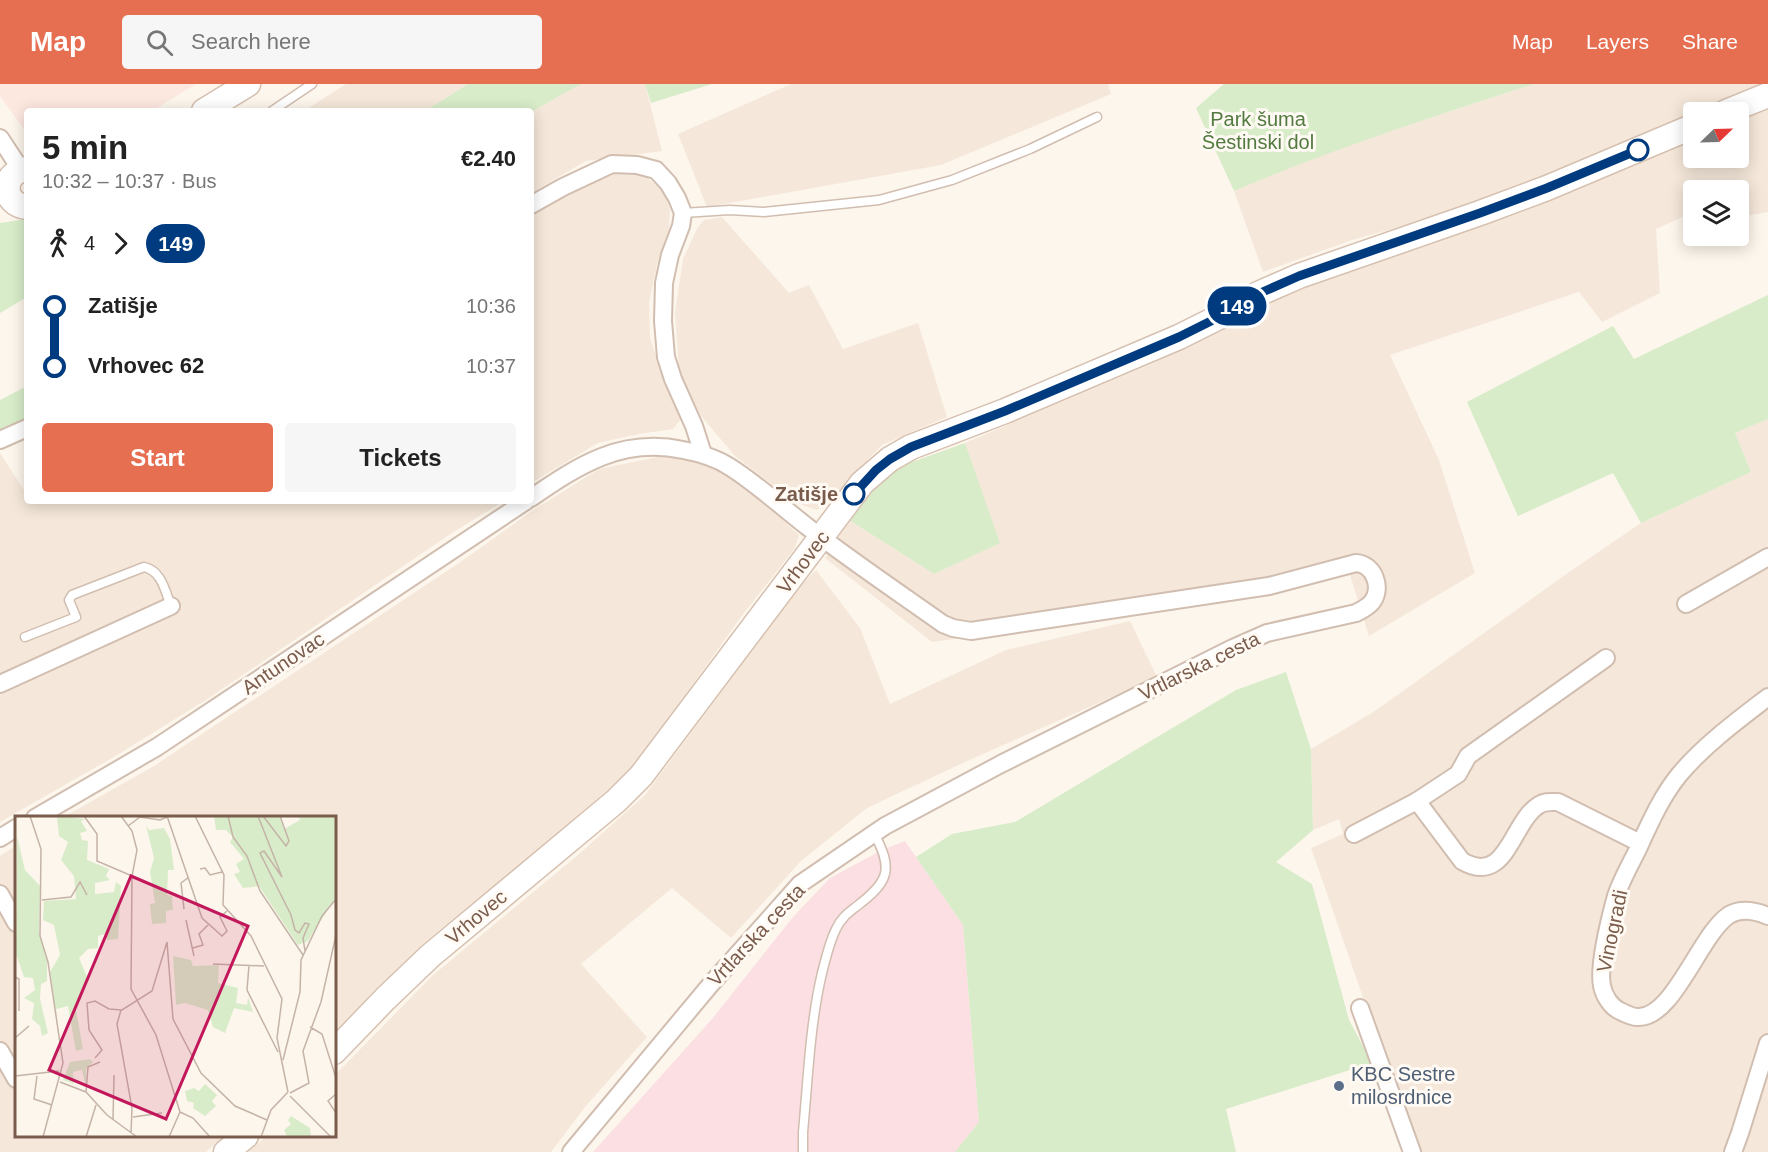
<!DOCTYPE html>
<html lang="en">
<head>
<meta charset="utf-8">
<style>
  body { margin:0; font-family:Arial,sans-serif; background:#f6f6f6; color:#222; height:100vh; display:flex; flex-direction:column; font-size:22px; white-space:nowrap }
  * { box-sizing:border-box; margin:0 }
  p { font-size:20px; color:#767676 }
  .icon { flex:none; width:33px; height:33px; fill:none; stroke:currentColor; stroke-width:2; stroke-linecap:round; stroke-linejoin:round }
  .map { position:relative; flex:1; overflow:hidden }
  .panel { position:absolute; left:24px; top:24px; width:510px; height:396px; display:flex; flex-direction:column; background:#fff; border-radius:6px; box-shadow:0 3px 15px #0003 }
  .panel>* { flex:none }
  .badge { padding:0 12px; border-radius:20px; font-size:21px; line-height:39px }
  .needle { width:39px; rotate:67deg }
  .buttons { position:absolute; left:1683px; top:18px; display:grid; gap:12px }
  .buttons a { display:grid; place-items:center; width:66px; height:66px; border-radius:6px; background:#fff; box-shadow:0 3px 15px #0003; font-size:30px }
  .map>.badge { position:absolute; translate:-50% -50%; box-shadow:0 0 0 3px #fff }
  .legs { display:flex; align-items:center; gap:9px; height:66px; padding:0 18px; font-size:20px }
  .legs p { margin-inline-start:auto }
  .summary { display:flex; align-items:center; justify-content:space-between; height:102px; padding:0 18px }
  h1 { font-size:33px; font-weight:600; line-height:45px }
  .cta { display:flex; gap:12px; margin-top:auto; padding:12px 18px }
  .cta a { flex:1; height:69px; border-radius:6px; background:#e76f51; color:#fff; font-size:24px; font-weight:600; line-height:69px; text-align:center }
  .cta a+a { background:#f6f6f6; color:#222 }
  ul { padding:0 18px; list-style:none }
  li { display:flex; align-items:center; gap:21px; height:60px; font-size:22px }
  li i { display:grid; place-items:center; width:9px; height:100%; margin:0 8px; background:currentColor }
  li i::after { content:''; width:15px; height:15px; margin:-8px; border:4px solid; border-radius:50%; background:#fff }
  li p { margin-inline-start:auto }
  li:first-child i { background:linear-gradient(#0000 50%,currentColor 0) }
  li:last-child i { background:linear-gradient(currentColor 50%,#0000 0) }
  header { display:flex; align-items:center; gap:36px; box-sizing:border-box; height:84px; padding:0 30px; background:#e76f51; color:#fff }
  header strong { font-size:28px }
  nav { display:flex; gap:33px; margin-inline-start:auto; font-size:21px }
  .search { width:420px; height:54px; background:#f6f6f6; display:flex; align-items:center; gap:15px; box-sizing:border-box; padding:0 21px; border-radius:6px; color:#767676; font-size:22px }
  .map>svg:first-child { display:block }
</style>
</head>
<body>
<header>
<strong>Map</strong>
<div class="search"><svg class="icon" aria-label="search" viewBox="0 0 24 24"><circle cx="10" cy="10" r="6"/><path d="M15 15l6 6"/></svg>Search here</div>
<nav><a>Map</a><a>Layers</a><a>Share</a></nav>
</header>
<div class="map">
<svg width="1768" height="1068" viewBox="0 0 1768 1068">
  <rect width="100%" height="100%" fill="#fdf6ec"/>
  <g fill="#f5e8da">
    <path d="M 346,0 L 468,0 L 425,27 L 304,27 Z"/>
    <path d="M 581,0 L 645,0 L 662,67 L 586,77 L 531,109 L 531,28 Z"/>
    <path d="M 791,0 L 1108,0 L 1111,10 L 941,81 L 707,123 L 678,50 Z"/>
    <path d="M 1534,0 L 1767,0 L 1700,28 L 1694,28 L 1693,31 L 1467,124 L 1352,156 L 1263,188 L 1234,107 L 1278,88 L 1360,57 Z"/>
    <path d="M 1768,24 L 1768,128 L 1750,131 L 1739,110 L 1738,106 L 1694,106 L 1693,128 L 1656,145 L 1660,209 L 1602,238 L 1579,208 L 1390,271 L 1439,376 L 1475,489 L 1369,552 L 1350,491 L 1150,528 L 932,558 L 825,474 L 849,436 L 934,490 L 999,459 L 965,359 L 1156,278 L 1239,235 L 1277,212 L 1386,172 L 1507,133 L 1577,106 L 1693,54 L 1694,74 L 1738,74 L 1739,34 Z"/>
    <path d="M 619,88 L 642,90 L 663,106 L 670,126 L 669,145 L 657,180 L 649,219 L 650,254 L 666,300 L 681,335 L 673,345 L 639,350 L 598,359 L 531,399 L 531,131 L 563,111 Z"/>
    <path d="M 722,133 L 789,209 L 809,201 L 843,265 L 918,239 L 947,333 L 882,361 L 848,396 L 827,422 L 816,426 L 795,418 L 735,372 L 701,332 L 679,287 L 675,228 L 683,175 L 698,143 L 704,136 Z"/>
    <path d="M 1768,335 L 1768,1068 L 1422,1068 L 1367,925 L 1311,764 L 1343,750 L 1339,735 L 1313,746 L 1311,665 L 1375,627 L 1572,486 L 1641,439 L 1751,388 L 1735,349 Z"/>
    <path d="M 0,369 L 27,411 L 27,417 L 504,417 L 452,449 L 206,616 L 119,670 L 0,738 Z"/>
    <path d="M 662,372 L 702,379 L 742,398 L 799,451 L 795,464 L 741,533 L 641,673 L 621,695 L 526,776 L 423,860 L 376,905 L 335,949 L 334,734 L 62,734 L 154,682 L 459,479 L 532,427 L 599,385 Z"/>
    <path d="M 816,486 L 860,544 L 890,620 L 1006,566 L 1130,537 L 1157,593 L 965,678 L 867,724 L 801,777 L 731,854 L 672,804 L 581,880 L 647,953 L 585,1023 L 551,1068 L 248,1068 L 267,1052 L 334,1052 L 335,991 L 432,892 L 578,771 L 645,711 L 800,502 Z"/>
    <path d="M 16,762 L 16,1052 L 224,1052 L 206,1068 L 0,1068 L 0,772 Z"/>
  </g>
  <path fill="#fde8e0" d="M 0,0 L 196,0 L 152,27 L 27,27 L 27,49 L 0,12 Z"/>
  <path fill="#fbdfe3" d="M 905,757 L 963,841 L 979,1038 L 955,1068 L 593,1068 L 712,935 L 793,833 L 830,794 L 882,766 Z"/>
  <g fill="#d8ecc9">
    <path d="M 468,0 L 581,0 L 531,28 L 425,27 Z"/>
    <path d="M 645,0 L 712,0 L 651,19 Z"/>
    <path d="M 1224,0 L 1534,0 C 1433,33 1332,65 1234,107 L 1196,24 Z"/>
    <path d="M 27,135 L 27,213 L 0,229 L 0,139 Z"/>
    <path d="M 1768,211 L 1768,335 L 1735,349 L 1751,388 L 1641,439 L 1613,389 L 1518,432 L 1467,318 L 1613,242 L 1634,275 Z"/>
    <path d="M 27,302 L 27,335 L 0,346 L 0,316 Z"/>
    <path d="M 965,359 L 1000,459 L 934,490 L 849,436 L 873,403 L 901,382 Z"/>
    <path d="M 1286,588 L 1311,665 L 1313,746 L 1276,778 L 1312,800 L 1349,936 L 1372,979 L 1226,1025 L 1236,1068 L 955,1068 L 979,1038 L 963,841 L 916,773 L 952,750 L 1015,738 L 1236,606 Z"/>
  </g>
  <g fill="none" stroke-linecap="round" stroke-linejoin="round">
    <g stroke="#d1beb0" stroke-width="11">
      <g id="lane">
        <path d="M 272,27 L 312,0"/>
        <path d="M 683,129 L 730,126 L 764,128 L 879,116 L 952,96 L 1030,65 L 1097,33"/>
        <path d="M 25,553 L 76,533 L 69,516 L 72,511 L 144,483 C 162,487 165,507 171,522"/>
        <path d="M 803,1068 L 803,1048 C 808,995 810,940 822,889 C 826,874 829,859 836,845 C 841,834 848,829 857,822 C 890,797 893,785 874,749"/>
      </g>
    </g>
    <g stroke="#d1beb0" stroke-width="20">
      <g id="street">
        <path d="M 0,54 L 21,86"/>
        <path d="M 531,121 L 563,103 L 612,80 L 637,81 L 656,86 L 668,99 L 677,114 L 683,129 L 681,142 L 670,171 L 664,199 L 663,237 L 666,273 L 673,295 L 694,342 L 703,370"/>
        <path d="M 0,356 L 27,344"/>
        <path d="M 531,414 C 579,381 622,353 683,366 C 699,369 715,373 730,383 C 757,400 783,424 809,444 C 853,478 898,508 943,540 L 953,544 L 971,547 L 1269,502 L 1356,479 C 1374,480 1383,504 1372,518 C 1368,523 1362,526 1356,529 L 1267,549 L 1233,564 L 1001,680 L 885,742 L 800,800 L 711,900 L 571,1068"/>
        <path d="M 1686,520 L 1768,473"/>
        <path d="M 0,600 L 171,522"/>
        <path d="M 1768,613 C 1738,636 1703,662 1679,691 C 1661,713 1649,741 1637,767 C 1630,781 1621,797 1616,812 C 1610,834 1598,881 1602,902 C 1604,912 1611,923 1620,927 C 1624,929 1632,933 1637,933 C 1673,936 1700,850 1729,831 C 1741,824 1756,827 1768,832"/>
        <path d="M 1417,717 L 1462,777 C 1507,803 1511,738 1539,721 C 1545,717 1551,718 1558,718 L 1640,759"/>
        <path d="M 35,734 L 157,663 L 526,417"/>
        <path d="M 1354,750 L 1417,717 L 1458,690 L 1468,672 L 1606,574"/>
        <path d="M 0,754 L 16,744"/>
        <path d="M 0,810 L 16,839"/>
        <path d="M 1360,924 L 1412,1068"/>
        <path d="M 0,967 L 16,995"/>
        <path d="M 1733,1068 L 1740,1049 L 1768,959"/>
      </g>
    </g>
    <g stroke="#d6c0b0" stroke-width="27">
      <g id="secondary">
        <path d="M 204,27 L 248,0"/>
        <path d="M 1726,28 L 1768,11"/>
        <path d="M 27,85 C 1,88 1,120 27,123"/>
        <path d="M 334,968 L 385,915 L 430,872 L 616,717 L 641,692 L 862,399 L 890,375 L 911,363 L 1005,327 L 1179,253 L 1225,230 L 1258,210 L 1299,192 L 1480,129 L 1547,104 L 1694,42"/>
        <path d="M 226,1068 L 246,1052"/>
      </g>
    </g>
    <use href="#lane" stroke="#fff" stroke-width="8"/>
    <use href="#street" stroke="#fff" stroke-width="16"/>
    <use href="#secondary" stroke="#fff" stroke-width="24"/>
  </g>
  <g fill="none" stroke-linecap="round" stroke-linejoin="round">
    <g stroke="#fff" stroke-width="14">
      <path id="line-1" d="M 854,410 L 876,386 L 890,375 L 911,363 L 1005,327 L 1179,253 L 1225,230 L 1258,210 L 1299,192 L 1480,129 L 1547,104 L 1638,66"/>
    </g>
    <use href="#line-1" stroke="#003b80" stroke-width="9"/>
  </g>
  <g fill="#fff" stroke="#003b80" stroke-width="3">
    <circle cx="1638" cy="66" r="10"/>
    <circle cx="854" cy="410" r="10"/>
  </g>
  <circle fill="#5c6f8a" stroke="#fffaf3" stroke-width="2" cx="1339" cy="1002" r="6"/>
  <g text-anchor="middle" stroke-width="6" stroke-linejoin="round" paint-order="stroke">
    <g font-size="20" fill="#537a41" stroke="#fffaf3">
      <text x="1258" y="42">Park šuma<tspan x="1258" dy="23">Šestinski dol</tspan></text>
    </g>
    <g font-size="20" font-weight="bold" fill="#7a5c4d" stroke="#fffaf3" text-anchor="end">
      <text x="838" y="417">Zatišje</text>
    </g>
    <g font-size="20" fill="#7a5c4d" stroke="#fffaf3">
      <text transform="translate(803 478) rotate(-53)" y="7">Vrhovec</text>
      <text transform="translate(283 579) rotate(-34)" y="7">Antunovac</text>
      <text transform="translate(1199 582) rotate(-26)" y="7">Vrtlarska cesta</text>
      <text transform="translate(476 833) rotate(-40)" y="7">Vrhovec</text>
      <text transform="translate(1612 847) rotate(-78)" y="7">Vinogradi</text>
      <text transform="translate(756 851) rotate(-47)" y="7">Vrtlarska cesta</text>
    </g>
    <g font-size="20" fill="#4e5e75" stroke="#fffaf3" text-anchor="start">
      <text x="1351" y="997">KBC Sestre<tspan x="1351" dy="23">milosrdnice</tspan></text>
    </g>
  </g>
  <g transform="translate(15 732)">
    <rect width="321" height="321" fill="#fdf6ec"/>
    <path d="M 42,0 L 70,3 L 66,5 L 72,15 L 65,17 L 67,24 L 73,25 L 72,44 L 94,53 L 91,60 L 95,64 L 80,67 L 80,78 L 99,76 L 101,66 L 106,70 L 103,123 L 92,124 L 90,118 L 83,120 L 83,132 L 73,133 L 64,142 L 72,161 L 66,183 L 60,188 L 68,233 L 61,235 L 53,190 L 41,193 L 42,204 L 35,156 L 45,139 L 39,109 L 28,104 L 29,85 L 61,83 L 59,60 L 46,44 L 53,26 L 44,20 ZM 199,0 L 264,0 L 269,13 L 285,4 L 283,0 L 321,0 L 321,81 L 293,125 L 283,129 L 244,70 L 228,72 L 219,58 L 225,56 L 221,48 L 229,43 L 215,26 L 218,21 L 211,14 L 201,14 ZM 131,9 L 134,14 L 149,12 L 155,23 L 159,54 L 153,54 L 152,79 L 157,80 L 158,94 L 151,95 L 151,107 L 137,108 L 135,88 L 140,87 L 135,56 L 139,42 ZM 2,20 L 10,54 L 25,70 L 24,115 L 32,145 L 32,165 L 26,168 L 25,183 L 33,217 L 27,220 L 25,210 L 17,203 L 19,187 L 9,182 L 20,174 L 18,162 L 9,161 L 1,138 ZM 158,140 L 176,144 L 178,150 L 204,149 L 203,167 L 223,172 L 221,187 L 232,189 L 233,181 L 238,196 L 219,192 L 210,217 L 198,211 L 193,194 L 170,187 L 161,189 ZM 75,243 L 78,246 L 71,253 L 71,272 L 67,254 L 58,256 L 59,268 L 48,264 L 55,246 ZM 190,268 L 202,279 L 197,285 L 201,290 L 190,300 L 178,292 L 179,287 L 172,285 L 170,275 L 179,272 L 184,275 ZM 276,300 L 295,312 L 296,321 L 272,321 L 269,314 L 276,308 L 273,304 Z" fill="#d8ecc9"/>
    <path fill="none" stroke="#c5b3a7" stroke-width="1.5" d="M 15,0 L 26,33 L 25,120 L 33,146 L 48,247 L 28,321M 69,0 L 82,18 L 82,45 L 117,60M 106,0 L 117,15 L 122,34 L 117,60 L 116,173 L 141,219 L 165,296M 152,0 L 187,102 L 207,120 L 212,115 L 205,101 L 212,95M 180,0 L 209,59 L 208,89 L 236,120 L 267,183 L 262,222 L 273,276M 213,0 L 218,21 L 232,40 L 245,75 L 288,139M 243,0 L 267,61 L 249,35 L 245,37 L 276,99 L 280,114 L 284,117 L 290,107 L 294,108 L 288,122 L 290,135M 248,0 L 271,30 L 274,25 L 265,0M 113,10 L 125,1 L 145,4 L 152,1M 185,53 L 190,52 L 195,59 L 207,56M 27,84 L 56,81 L 65,66 L 72,79M 169,93 L 166,67 L 174,61M 171,104 L 179,140M 178,132 L 188,129 L 184,118 L 193,109M 198,148 L 249,150M 234,149 L 232,174 L 263,236M 0,161 L 4,163 L 4,195M 106,194 L 102,208 L 117,292 L 116,317M 295,211 L 307,218 L 321,262M 0,222 L 14,210M 80,242 L 87,234 L 74,214 L 72,187 L 80,185 L 94,193 L 107,194 L 137,175 L 152,126 L 158,203 L 186,257 L 220,290 L 252,304M 268,244 L 285,176 L 286,144 L 307,100 L 321,83M 0,260 L 44,255M 22,260 L 19,283 L 37,289M 45,266 L 71,276 L 92,299 L 122,321M 71,276 L 73,251 L 85,246M 275,277 L 294,267 L 288,235 L 306,186 L 321,119M 321,278 L 313,285 L 321,297M 275,280 L 316,321M 165,296 L 178,302 L 195,321M 118,301 L 147,297M 98,304 L 99,259M 71,321 L 81,289M 154,321 L 165,296M 246,321 L 256,294 L 273,276"/>
    <path fill="#c2185b" fill-opacity="0.15" stroke="#c2185b" stroke-width="3" d="M 116,60 L 233,110 L 151,303 L 34,254 Z"/>
    <rect width="321" height="321" fill="none" stroke="#7a5c4d" stroke-width="3"/>
  </g>
</svg>
<div class="buttons">
<a><svg class="needle" viewBox="-14 -14 28 28"><path d="M0-13l5 13h-10z" fill="#e53935"/><path d="M0 13l5-13h-10z" fill="#767676"/></svg></a>
<a><svg class="icon" aria-label="layers" viewBox="0 0 24 24"><path d="M12 4l9 5-9 5-9-5zM3 14l9 5 9-5"/></svg></a>
</div>
<b class="badge" style="left:1237px;top:222px;background:#003b80;color:#fff">149</b>
<section class="panel">
<div class="summary"><div><h1>5 min</h1><p>10:32 – 10:37 · Bus</p></div><b>€2.40</b></div>
<div class="legs"><svg class="icon" aria-label="walk" viewBox="0 0 24 24"><circle cx="13" cy="4" r="2"/><path d="M13 8l-2 6 4 7M11 14l-3 7M7 12l3-4h3l4 4"/></svg>4<svg class="icon" aria-label="forward" viewBox="0 0 24 24"><path d="M9 5l7 7-7 7"/></svg><b class="badge" style="background:#003b80;color:#fff">149</b></div>
<ul>
<li><i style="color:#003b80"></i><b>Zatišje</b><p>10:36</p></li>
<li><i style="color:#003b80"></i><b>Vrhovec 62</b><p>10:37</p></li>
</ul>
<div class="cta"><a>Start</a><a>Tickets</a></div>
</section>
</div>
</body>
</html>
